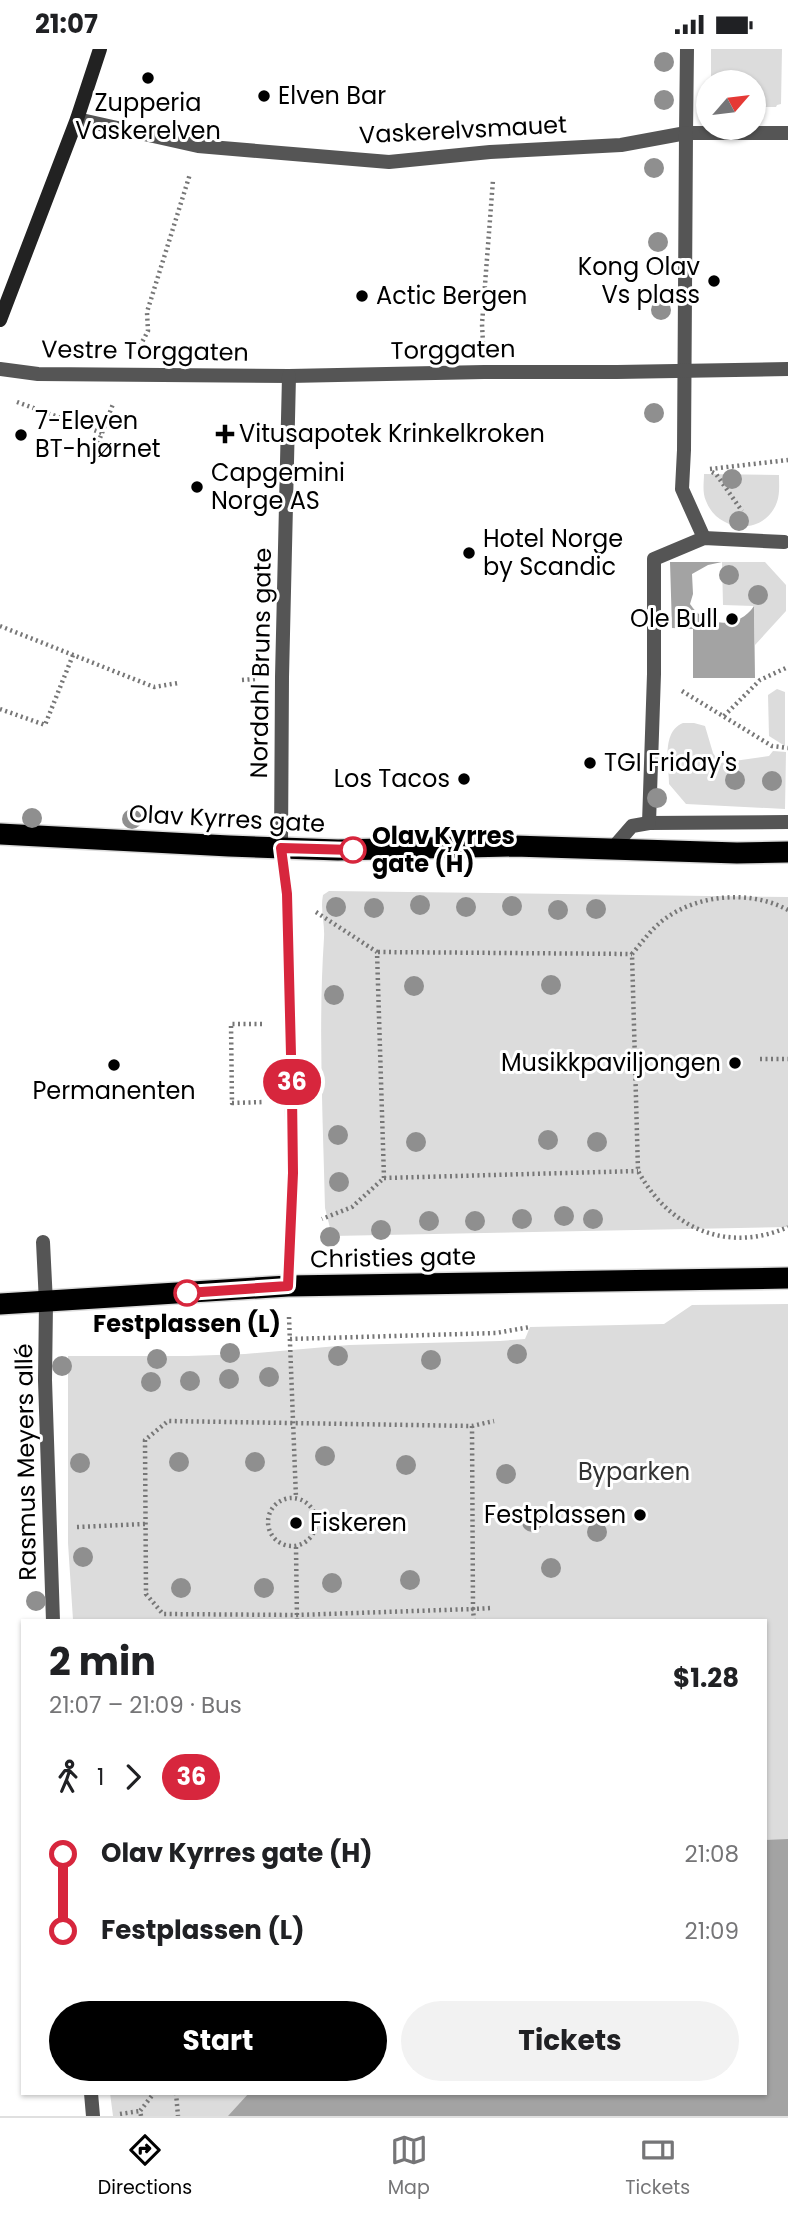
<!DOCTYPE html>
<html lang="en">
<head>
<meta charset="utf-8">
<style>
  body { margin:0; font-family:Poppins,sans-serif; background:#f2f2f2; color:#202124; height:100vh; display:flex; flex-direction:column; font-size:26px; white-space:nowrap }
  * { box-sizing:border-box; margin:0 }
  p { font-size:23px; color:#757577 }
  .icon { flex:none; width:38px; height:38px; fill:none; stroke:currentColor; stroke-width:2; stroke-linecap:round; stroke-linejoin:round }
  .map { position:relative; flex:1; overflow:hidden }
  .details { position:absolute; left:21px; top:1570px; width:746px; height:476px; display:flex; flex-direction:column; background:#fff; border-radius:0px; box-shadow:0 2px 5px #0004 }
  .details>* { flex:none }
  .badge { padding:0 14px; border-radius:23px; font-size:24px; line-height:46px }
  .needle { width:46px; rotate:62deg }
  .fabs { position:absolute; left:696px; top:21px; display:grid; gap:14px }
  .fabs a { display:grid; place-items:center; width:70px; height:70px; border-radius:50%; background:#fff; box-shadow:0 2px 5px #0004; font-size:35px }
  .map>.badge { position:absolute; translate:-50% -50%; box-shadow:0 0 0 4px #fff }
  .legs { display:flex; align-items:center; gap:10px; height:77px; padding:0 28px; font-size:23px }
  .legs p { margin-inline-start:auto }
  .summary { display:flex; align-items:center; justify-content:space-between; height:119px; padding:0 28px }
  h1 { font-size:38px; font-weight:700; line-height:52px }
  .primary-button { display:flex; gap:14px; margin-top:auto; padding:14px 28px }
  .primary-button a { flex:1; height:80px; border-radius:42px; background:#000; color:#fff; font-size:28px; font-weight:700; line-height:80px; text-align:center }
  .primary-button a+a { background:#f2f2f2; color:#202124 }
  ul { padding:0 28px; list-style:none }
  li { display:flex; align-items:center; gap:24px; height:77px; font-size:26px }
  li i { display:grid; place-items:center; width:10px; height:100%; margin:0 9px; background:currentColor }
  li i::after { content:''; width:18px; height:18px; margin:-9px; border:5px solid; border-radius:50%; background:#fff }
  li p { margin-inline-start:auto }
  li:first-child i { background:linear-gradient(#0000 50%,currentColor 0) }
  li:last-child i { background:linear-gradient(currentColor 50%,#0000 0) }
  .status { display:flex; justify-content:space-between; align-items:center; height:49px; padding:0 35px; background:#fff; direction:ltr }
  .status svg { height:19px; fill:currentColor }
  .tab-bar { display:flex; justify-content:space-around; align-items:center; height:98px; border-top:2px solid #e0e0e0; background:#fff; font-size:19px; color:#757577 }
  .tab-bar a { display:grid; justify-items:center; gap:4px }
  .tab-bar .active { color:#000 }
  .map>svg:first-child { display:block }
</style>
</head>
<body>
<div class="status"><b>21:07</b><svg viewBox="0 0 49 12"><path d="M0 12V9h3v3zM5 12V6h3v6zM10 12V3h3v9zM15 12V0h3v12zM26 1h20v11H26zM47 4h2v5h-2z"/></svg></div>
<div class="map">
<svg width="788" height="2067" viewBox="0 0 788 2067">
  <rect width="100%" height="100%" fill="#fff"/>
  <g fill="#dcdcdc">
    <path d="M 711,0 L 782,0 L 781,55 L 777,56 L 776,58 L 754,58 L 754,33 L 711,33 Z"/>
    <path d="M 704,425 L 779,426 C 779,435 780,445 777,453 C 765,487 718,484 706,452 C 702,443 704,433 704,425 Z"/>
    <path d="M 722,513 L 765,513 L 786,536 L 786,562 L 755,596 L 754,557 L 723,556 Z"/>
    <path d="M 777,640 L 785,643 L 785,697 L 769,687 L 768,646 Z"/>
    <path d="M 683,674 L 694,674 L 705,677 L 713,704 L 720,714 L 769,707 L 773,702 L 786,703 L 785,760 L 686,755 L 669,735 C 669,716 661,683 683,674 Z"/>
    <path d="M 329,842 L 788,848 L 788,1178 L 332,1187 L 325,1159 C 323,1070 318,978 324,889 C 325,874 320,861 323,846 Z"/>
    <path d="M 788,1255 L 788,2067 L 113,2067 L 110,2044 L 765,2044 L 765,1572 L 73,1571 L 68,1494 L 68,1307 L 188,1307 L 245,1305 L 349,1296 L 500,1292 L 525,1290 L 530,1278 L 664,1275 L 692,1256 Z"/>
  </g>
  <g fill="#a3a3a3">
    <path d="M 670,513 L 722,513 L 708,516 L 692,525 L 693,545 L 690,555 C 705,579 739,580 754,557 L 755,629 L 693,629 L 693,580 L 672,579 Z"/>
    <path d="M 788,1790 L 788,2067 L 228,2067 L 249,2044 L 765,2044 L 765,1791 Z"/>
  </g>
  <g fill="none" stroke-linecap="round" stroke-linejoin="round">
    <g stroke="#dbdbdb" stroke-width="24">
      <g id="highway">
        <path d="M 0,785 L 229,797 L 338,801 L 514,797 L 737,804 L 788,803"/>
        <path d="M 0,1255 L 288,1237 L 788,1229"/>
      </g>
    </g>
    <g stroke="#777" stroke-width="4.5" stroke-dasharray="2 3.5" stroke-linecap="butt">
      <path d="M 483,294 L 482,275 L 493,131"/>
      <path d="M 140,297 L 148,282 L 147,263 L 190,125"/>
      <path d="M 17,353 L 102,384 L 93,406"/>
      <path d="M 102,384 L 113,355"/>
      <path d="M 710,420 L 788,411"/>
      <path d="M 712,423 L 716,425 L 742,462"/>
      <path d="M 0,577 L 154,638 L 178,634"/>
      <path d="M 242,631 L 255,630"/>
      <path d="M 682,642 L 772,697 L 788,699"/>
      <path d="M 0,660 L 45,676 L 73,606"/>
      <path d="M 724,667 L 760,631 L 788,618"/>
      <path d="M 788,861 C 751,841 700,845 666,869 C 652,879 643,892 632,905 L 638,1122 C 669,1179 727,1205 788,1178"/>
      <path d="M 316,863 L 377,903 L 384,1129 L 352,1158 L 322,1170"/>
      <path d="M 378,903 L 632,905"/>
      <path d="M 262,975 L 231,975 L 232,1054 L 264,1053"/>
      <path d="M 760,1010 L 788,1010"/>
      <path d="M 384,1129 L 638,1122"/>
      <path d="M 289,1268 L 296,1449"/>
      <path d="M 290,1290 L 496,1284 L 530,1278"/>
      <path d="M 472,1377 L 473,1560 L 492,1559"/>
      <circle cx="292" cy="1473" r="24"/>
      <path d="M 77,1478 L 145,1475"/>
      <path d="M 296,1498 L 297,1572"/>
      <path d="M 474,1572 L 473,1560 L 297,1566 L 163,1565 L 146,1545 L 145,1391 L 168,1372 L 472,1377 L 494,1372"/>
      <path d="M 176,2044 L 178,2067"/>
      <path d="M 120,2065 L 140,2062"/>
      <path d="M 141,2067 L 140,2062 L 154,2044"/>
    </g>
    <g stroke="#555" stroke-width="14">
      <path d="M 77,70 L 198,97 L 389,113 L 490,103 L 621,96 L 686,84 L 788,84"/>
      <path d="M 686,84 L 687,0"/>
      <path d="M 43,1193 L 46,1254"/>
    </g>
    <g stroke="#555" stroke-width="14">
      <path d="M 686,84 L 684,401 L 682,440 L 704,489"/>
      <path d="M 0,320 L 38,325 L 289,327 L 484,323 L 617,323 L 788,320"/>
      <path d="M 784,493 L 704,489 L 654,510 L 654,625 L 649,774 L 788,773"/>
      <path d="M 612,800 L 632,777 L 649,774"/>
      <path d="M 288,1237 L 293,1124 L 291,1020 L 287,845 L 281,799 L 282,628 L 289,327"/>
      <path d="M 46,1254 L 45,1331 L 53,1572"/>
      <path d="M 91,2044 L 93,2067"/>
    </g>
    <path stroke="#222" stroke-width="14" d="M 0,271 L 77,70 L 100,0"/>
    <use href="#highway" stroke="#000" stroke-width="21"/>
  </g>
  <g fill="#8f8f8f">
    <circle cx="664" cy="13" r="10"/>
    <circle cx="664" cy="51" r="10"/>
    <circle cx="654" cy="119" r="10"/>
    <circle cx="658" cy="193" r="10"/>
    <circle cx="661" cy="261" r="10"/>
    <circle cx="654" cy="364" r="10"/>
    <circle cx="732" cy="430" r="10"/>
    <circle cx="739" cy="472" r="10"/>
    <circle cx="729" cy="526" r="10"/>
    <circle cx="758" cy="546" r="10"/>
    <circle cx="735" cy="731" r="10"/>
    <circle cx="772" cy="732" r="10"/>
    <circle cx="657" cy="749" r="10"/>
    <circle cx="32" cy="769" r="10"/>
    <circle cx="132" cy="770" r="10"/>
    <circle cx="420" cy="856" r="10"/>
    <circle cx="512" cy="857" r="10"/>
    <circle cx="336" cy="858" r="10"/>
    <circle cx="466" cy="858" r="10"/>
    <circle cx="374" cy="859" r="10"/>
    <circle cx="596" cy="860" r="10"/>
    <circle cx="558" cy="861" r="10"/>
    <circle cx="551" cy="936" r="10"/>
    <circle cx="414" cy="937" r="10"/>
    <circle cx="334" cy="946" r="10"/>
    <circle cx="338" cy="1086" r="10"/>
    <circle cx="548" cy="1091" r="10"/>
    <circle cx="416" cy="1093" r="10"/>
    <circle cx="597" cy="1093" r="10"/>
    <circle cx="339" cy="1133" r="10"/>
    <circle cx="564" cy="1167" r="10"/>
    <circle cx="522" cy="1170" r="10"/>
    <circle cx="593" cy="1170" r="10"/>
    <circle cx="429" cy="1172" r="10"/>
    <circle cx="475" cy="1172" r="10"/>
    <circle cx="381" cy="1181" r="10"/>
    <circle cx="330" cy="1188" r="10"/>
    <circle cx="230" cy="1304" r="10"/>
    <circle cx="517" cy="1305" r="10"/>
    <circle cx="338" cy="1307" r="10"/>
    <circle cx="157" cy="1310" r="10"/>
    <circle cx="431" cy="1311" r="10"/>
    <circle cx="62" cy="1317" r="10"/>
    <circle cx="269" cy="1328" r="10"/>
    <circle cx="229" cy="1330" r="10"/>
    <circle cx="190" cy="1332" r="10"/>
    <circle cx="151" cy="1333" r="10"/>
    <circle cx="325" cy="1407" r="10"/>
    <circle cx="179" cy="1413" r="10"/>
    <circle cx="255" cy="1413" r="10"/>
    <circle cx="80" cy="1414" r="10"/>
    <circle cx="406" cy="1416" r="10"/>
    <circle cx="506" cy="1425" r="10"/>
    <circle cx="532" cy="1473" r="10"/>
    <circle cx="597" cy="1483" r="10"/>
    <circle cx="83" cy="1508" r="10"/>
    <circle cx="551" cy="1519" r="10"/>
    <circle cx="410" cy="1531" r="10"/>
    <circle cx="332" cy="1534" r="10"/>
    <circle cx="181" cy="1539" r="10"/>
    <circle cx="264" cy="1539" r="10"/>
    <circle cx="36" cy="1552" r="10"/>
  </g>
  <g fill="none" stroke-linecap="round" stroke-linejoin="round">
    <g stroke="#fff" stroke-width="16">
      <path id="line-1" d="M 187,1244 L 288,1237 L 293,1124 L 292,1046 L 287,845 L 281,799 L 353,801"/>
    </g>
    <use href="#line-1" stroke="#d7263d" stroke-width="10"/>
  </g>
  <g fill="#000" stroke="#fff" stroke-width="2.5">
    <circle cx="148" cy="29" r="7"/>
    <circle cx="264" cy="47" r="7"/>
    <circle cx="714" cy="232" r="7"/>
    <circle cx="362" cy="247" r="7"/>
    <path d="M221.5 374.5h7v7h7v7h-7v7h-7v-7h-7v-7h7z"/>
    <circle cx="21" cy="386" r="7"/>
    <circle cx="197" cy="438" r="7"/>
    <circle cx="469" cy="504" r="7"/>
    <circle cx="732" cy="570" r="7"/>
    <circle cx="590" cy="714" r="7"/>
    <circle cx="464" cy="730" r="7"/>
    <circle cx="735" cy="1014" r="7"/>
    <circle cx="114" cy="1016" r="7"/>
    <circle cx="640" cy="1466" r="7"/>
    <circle cx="296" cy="1474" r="7"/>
  </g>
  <g fill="#fff" stroke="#d7263d" stroke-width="3.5">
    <circle cx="353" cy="801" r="12"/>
    <circle cx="187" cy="1244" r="12"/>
  </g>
  <g text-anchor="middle" stroke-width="6" stroke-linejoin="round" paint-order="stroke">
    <g font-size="24" fill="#000" stroke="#fff" text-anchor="start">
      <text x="278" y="55">Elven Bar</text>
      <text x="148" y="62" text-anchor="middle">Zupperia<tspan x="148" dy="28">Vaskerelven</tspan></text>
      <text x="700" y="226" text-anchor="end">Kong Olav<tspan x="700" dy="28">Vs plass</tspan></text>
      <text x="376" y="255">Actic Bergen</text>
      <text x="35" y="380">7-Eleven<tspan x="35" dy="28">BT-hjørnet</tspan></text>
      <text x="239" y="393">Vitusapotek Krinkelkroken</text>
      <text x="211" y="432">Capgemini<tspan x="211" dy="28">Norge AS</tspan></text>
      <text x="483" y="498">Hotel Norge<tspan x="483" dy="28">by Scandic</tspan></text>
      <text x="718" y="578" text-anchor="end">Ole Bull</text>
      <text x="604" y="722">TGI Friday's</text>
      <text x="450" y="738" text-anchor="end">Los Tacos</text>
      <text x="721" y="1022" text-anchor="end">Musikkpaviljongen</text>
      <text x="114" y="1050" text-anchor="middle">Permanenten</text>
      <text x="626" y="1474" text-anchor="end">Festplassen</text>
      <text x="310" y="1482">Fiskeren</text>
    </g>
    <g font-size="24" fill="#000" stroke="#fff">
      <text transform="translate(463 81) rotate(-3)" y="8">Vaskerelvsmauet</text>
      <text transform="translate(453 301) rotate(-1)" y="8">Torggaten</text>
      <text transform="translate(145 302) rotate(1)" y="8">Vestre Torggaten</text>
      <text transform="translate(261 614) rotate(-89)" y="8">Nordahl Bruns gate</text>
      <text transform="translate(227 770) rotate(3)" y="8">Olav Kyrres gate</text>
      <text transform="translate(393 1209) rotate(-1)" y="8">Christies gate</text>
      <text transform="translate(26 1413) rotate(-91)" y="8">Rasmus Meyers allé</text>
    </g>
    <g font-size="24" font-weight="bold" fill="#000" stroke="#fff" text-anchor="start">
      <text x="372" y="795">Olav Kyrres<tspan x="372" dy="28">gate (H)</tspan></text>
      <text x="187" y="1283" text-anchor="middle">Festplassen (L)</text>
    </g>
    <g font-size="24" fill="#333" stroke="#fff">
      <text x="634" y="1431">Byparken</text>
    </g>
  </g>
</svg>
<div class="fabs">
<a><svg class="needle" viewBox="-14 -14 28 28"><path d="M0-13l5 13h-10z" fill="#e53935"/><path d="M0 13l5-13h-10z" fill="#757577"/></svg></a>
</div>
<b class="badge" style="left:292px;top:1033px;background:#d7263d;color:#fff">36</b>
<section class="details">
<div class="summary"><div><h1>2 min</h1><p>21:07 – 21:09 · Bus</p></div><b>$1.28</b></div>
<div class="legs"><svg class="icon" aria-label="walk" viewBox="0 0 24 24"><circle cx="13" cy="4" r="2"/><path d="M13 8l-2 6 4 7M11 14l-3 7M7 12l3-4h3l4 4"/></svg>1<svg class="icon" aria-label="forward" viewBox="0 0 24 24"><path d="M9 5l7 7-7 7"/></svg><b class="badge" style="background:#d7263d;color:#fff">36</b></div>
<ul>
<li><i style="color:#d7263d"></i><b>Olav Kyrres gate (H)</b><p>21:08</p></li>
<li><i style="color:#d7263d"></i><b>Festplassen (L)</b><p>21:09</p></li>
</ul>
<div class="primary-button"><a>Start</a><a>Tickets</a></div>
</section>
</div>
<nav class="tab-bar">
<a class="active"><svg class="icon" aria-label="directions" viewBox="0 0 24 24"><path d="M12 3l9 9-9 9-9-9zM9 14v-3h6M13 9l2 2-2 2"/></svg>Directions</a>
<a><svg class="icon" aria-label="map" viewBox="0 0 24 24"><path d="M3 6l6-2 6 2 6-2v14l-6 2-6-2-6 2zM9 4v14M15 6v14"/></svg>Map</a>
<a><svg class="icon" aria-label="tickets" viewBox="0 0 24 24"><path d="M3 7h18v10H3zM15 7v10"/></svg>Tickets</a>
</nav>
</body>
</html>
